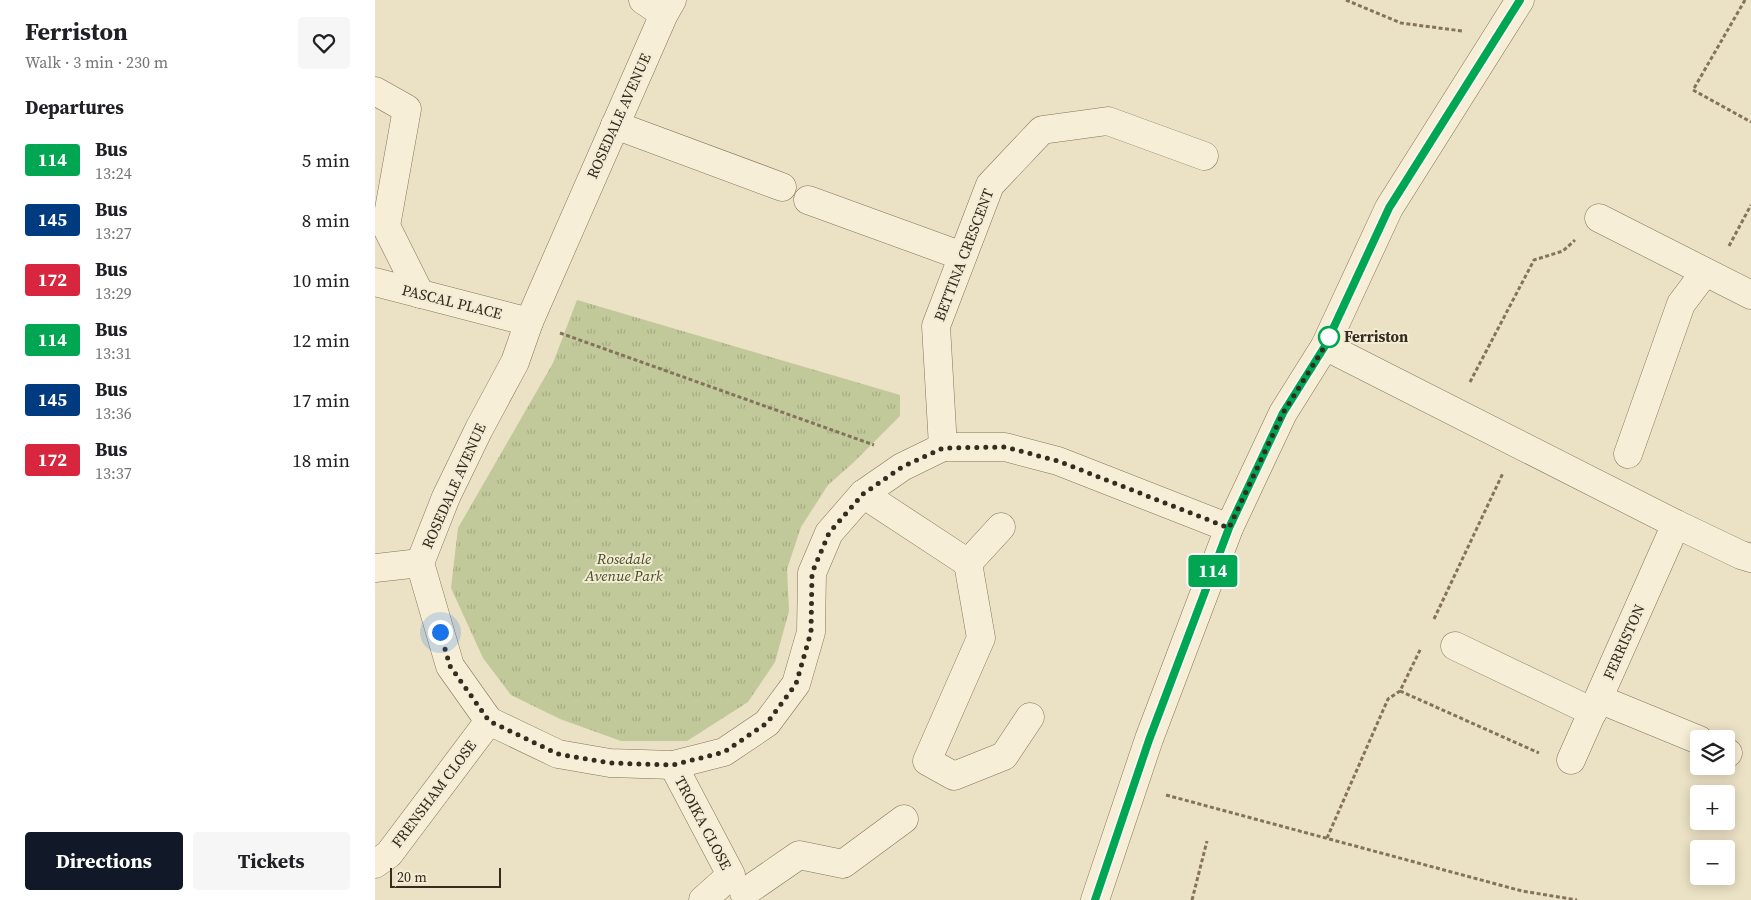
<!DOCTYPE html>
<html lang="en">
<head>
<meta charset="utf-8">
<style>
  body { margin:0; font-family:"Source Serif 4",serif; background:#f6f6f6; color:#202124; height:100vh; display:flex; flex-direction:column; font-size:19px; white-space:nowrap }
  * { box-sizing:border-box; margin:0 }
  p { font-size:16px; color:#757577 }
  .icon { flex:none; width:28px; height:28px; fill:none; stroke:currentColor; stroke-width:2; stroke-linecap:round; stroke-linejoin:round }
  .map { position:relative; flex:1; overflow:hidden }
  .drawer { display:flex; flex-direction:column; background:#fff; width:375px }
  .drawer>* { flex:none }
  .badge { padding:0 10px; border-radius:4px; font-size:18px; line-height:32px }
  .controls { position:absolute; left:1315px; top:730px; display:grid; gap:10px }
  .controls a { display:grid; place-items:center; width:45px; height:45px; border-radius:5px; background:#fff; box-shadow:0 2px 12px #0003; font-size:25px }
  .scale { position:absolute; left:15px; bottom:12px; width:111px; box-sizing:border-box; padding-left:5px; border:2px solid #352b1f; border-top:0; font-size:14px; line-height:18px; white-space:nowrap; color:#352b1f; -webkit-text-stroke:4px #f3ebd3; paint-order:stroke }
  .you { position:absolute; width:25px; height:25px; margin:-12px; border:4px solid #fff; border-radius:50%; background:#1a73e8; box-shadow:0 0 0 8px #1a73e833 }
  .map>.badge { position:absolute; translate:-50% -50%; box-shadow:0 0 0 2px #fff }
  h2 { padding:0 25px; font-size:19px; line-height:45px }
  .round { display:grid; place-items:center; flex:none; width:52px; height:52px; border-radius:5px; background:#f6f6f6 }
  .summary { display:flex; align-items:center; justify-content:space-between; height:85px; padding:0 25px }
  h1 { font-size:24px; font-weight:700; line-height:38px }
  .cta { display:flex; gap:10px; margin-top:auto; padding:10px 25px }
  .cta a { flex:1; height:58px; border-radius:5px; background:#111827; color:#fff; font-size:20px; font-weight:700; line-height:58px; text-align:center }
  .cta a+a { background:#f6f6f6; color:#202124 }
  ul { padding:0; list-style:none }
  li { display:flex; align-items:center; gap:15px; height:60px; padding:0 25px }
  li div { flex:1 }
  li b { display:block; font-size:19px }
  li em { font-style:normal }
  li .badge { min-width:55px; font-weight:700; text-align:center }
  main { display:flex; flex:1; min-height:0 }
  .map>svg:first-child { display:block }
</style>
</head>
<body>
<main>
<section class="drawer">
<div class="summary"><div><h1>Ferriston</h1><p>Walk · 3 min · 230 m</p></div><a class="round"><svg class="icon" aria-label="heart" viewBox="0 0 24 24"><path d="M12 20l-8-8c-3-5 5-10 8-4 3-6 11-1 8 4z"/></svg></a></div>
<h2>Departures</h2>
<ul>
<li><span class="badge" style="background:#00a651;color:#fff">114</span><div><b>Bus</b><p>13:24</p></div><em>5 min</em></li>
<li><span class="badge" style="background:#003b80;color:#fff">145</span><div><b>Bus</b><p>13:27</p></div><em>8 min</em></li>
<li><span class="badge" style="background:#d7263d;color:#fff">172</span><div><b>Bus</b><p>13:29</p></div><em>10 min</em></li>
<li><span class="badge" style="background:#00a651;color:#fff">114</span><div><b>Bus</b><p>13:31</p></div><em>12 min</em></li>
<li><span class="badge" style="background:#003b80;color:#fff">145</span><div><b>Bus</b><p>13:36</p></div><em>17 min</em></li>
<li><span class="badge" style="background:#d7263d;color:#fff">172</span><div><b>Bus</b><p>13:37</p></div><em>18 min</em></li>
</ul>
<div class="cta"><a>Directions</a><a>Tickets</a></div>
</section>
<div class="map">
<svg width="1376" height="900" viewBox="0 0 1376 900">
  <defs>
    <pattern id="park-tufts" width="24" height="20" patternUnits="userSpaceOnUse" patternTransform="scale(1.25)"><rect width="24" height="20" fill="#c1c899"/><path d="M3 7l-1-3M5 7V3M7 7l1-3M15 17l-1-3M17 17v-4M19 17l1-3" fill="none" stroke="#a6ac83"/></pattern>
  </defs>
  <rect width="100%" height="100%" fill="#ebe1c4"/>
  <path fill="url(#park-tufts)" d="M 202,300 L 525,395 L 525,416 L 479,462 L 453,485 L 426,527 L 412,569 L 414,611 L 400,662 L 373,702 L 312,741 L 246,741 L 185,719 L 136,695 L 108,658 L 76,588 L 83,528 L 178,363 Z"/>
  <g fill="none" stroke-linecap="round" stroke-linejoin="round">
    <g stroke="#84735c" stroke-width="29">
      <g id="minor">
        <path d="M 268,0 L 289,14"/>
        <path d="M 297,0 L 289,14 L 154,322 L 140,362 L 104,429 L 71,497 L 45,563 L 75,666 L 114,721 L 183,754 L 235,763 L 298,765 L 349,752 L 392,723 L 421,684 L 436,632 L 437,573 L 454,533 L 488,494 L 527,467 L 568,447 L 630,447 L 683,461 L 854,528"/>
        <path d="M 0,91 L 32,109 L 11,226 L 45,294"/>
        <path d="M 240,125 L 407,187"/>
        <path d="M 433,200 L 587,256"/>
        <path d="M 1224,218 L 1376,295"/>
        <path d="M 0,282 L 154,322"/>
        <path d="M 950,346 L 1301,524 L 1366,555 L 1376,558"/>
        <path d="M 568,447 L 561,326 L 615,185 L 667,130 L 733,121 L 829,156"/>
        <path d="M 1253,454 L 1306,304 L 1330,272"/>
        <path d="M 488,494 L 593,563"/>
        <path d="M 626,527 L 593,563 L 606,638 L 552,761 L 579,776 L 629,756 L 655,717"/>
        <path d="M 0,568 L 45,563"/>
        <path d="M 1080,646 L 1218,712"/>
        <path d="M 1224,699 L 1324,740"/>
        <path d="M 1351,752 L 1353,753"/>
        <path d="M 1196,760 L 1301,524"/>
        <path d="M 298,765 L 356,875 L 328,900"/>
        <path d="M 0,864 L 14,854 L 114,721"/>
        <path d="M 369,893 L 424,855 L 468,864 L 529,819"/>
        <path d="M 720,900 L 774,739 L 854,528 L 908,413 L 950,346 L 1014,208 L 1145,0"/>
      </g>
    </g>
    <g stroke="#84735c" stroke-width="3" stroke-dasharray="4 2.5" stroke-linecap="butt">
      <path d="M 971,0 L 1026,23 L 1087,31"/>
      <path d="M 1370,0 L 1318,90 L 1376,122"/>
      <path d="M 1354,246 L 1376,205"/>
      <path d="M 185,333 L 499,445"/>
      <path d="M 1095,382 L 1159,260 L 1188,251 L 1200,240"/>
      <path d="M 1059,619 L 1128,473"/>
      <path d="M 1025,691 L 1164,753"/>
      <path d="M 791,795 L 1147,891 L 1202,900"/>
      <path d="M 952,838 L 1013,699 L 1025,691 L 1046,648"/>
      <path d="M 817,900 L 832,841"/>
    </g>
    <use href="#minor" stroke="#f6eed7" stroke-width="28"/>
  </g>
  <g fill="none" stroke-linecap="round" stroke-linejoin="round">
    <g stroke="#fff" stroke-width="11">
      <path id="line" d="M 720,900 L 774,740 L 854,528 L 908,413 L 950,346 L 1014,208 L 1145,0"/>
    </g>
    <use href="#line" stroke="#00a651" stroke-width="8"/>
    <path stroke="#352b1f" stroke-width="5" stroke-dasharray="0 9" d="M 65,632 L 75,666 L 114,721 L 183,754 L 235,763 L 298,765 L 349,752 L 392,723 L 421,684 L 436,632 L 437,573 L 454,533 L 488,494 L 527,467 L 568,448 L 630,447 L 683,461 L 854,528 L 908,413 L 950,346 L 958,328 L 954,337"/>
  </g>
  <circle fill="#fff" stroke="#00a651" stroke-width="2.5" cx="954" cy="337" r="10"/>
  <g text-anchor="middle" stroke-width="4" stroke-linejoin="round" paint-order="stroke">
    <g font-size="15" fill="#352b1f" stroke="#f3ebd3">
      <text transform="translate(244 116) rotate(-66)" y="5">ROSEDALE AVENUE</text>
      <text transform="translate(589 255) rotate(-69)" y="5">BETTINA CRESCENT</text>
      <text transform="translate(77 302) rotate(14)" y="5">PASCAL PLACE</text>
      <text transform="translate(79 486) rotate(-66)" y="5">ROSEDALE AVENUE</text>
      <text transform="translate(1249 642) rotate(-66)" y="5">FERRISTON</text>
      <text transform="translate(59 794) rotate(-53)" y="5">FRENSHAM CLOSE</text>
      <text transform="translate(328 823) rotate(62)" y="5">TROIKA CLOSE</text>
    </g>
    <g font-size="15" font-weight="bold" fill="#352b1f" stroke="#f3ebd3" text-anchor="start">
      <text x="969" y="342">Ferriston</text>
    </g>
    <g font-size="15" font-style="italic" fill="#445027" stroke="#f3ebd3">
      <text x="249" y="564">Rosedale<tspan x="249" dy="17">Avenue Park</tspan></text>
    </g>
  </g>
</svg>
<div class="controls">
<a><svg class="icon" aria-label="layers" viewBox="0 0 24 24"><path d="M12 4l9 5-9 5-9-5zM3 14l9 5 9-5"/></svg></a>
<a>+</a>
<a>−</a>
</div>
<div class="scale">20 m</div>
<div class="you" style="left:65px;top:632px"></div>
<b class="badge" style="left:838px;top:571px;background:#00a651;color:#fff">114</b>
</div>
</main>
</body>
</html>
